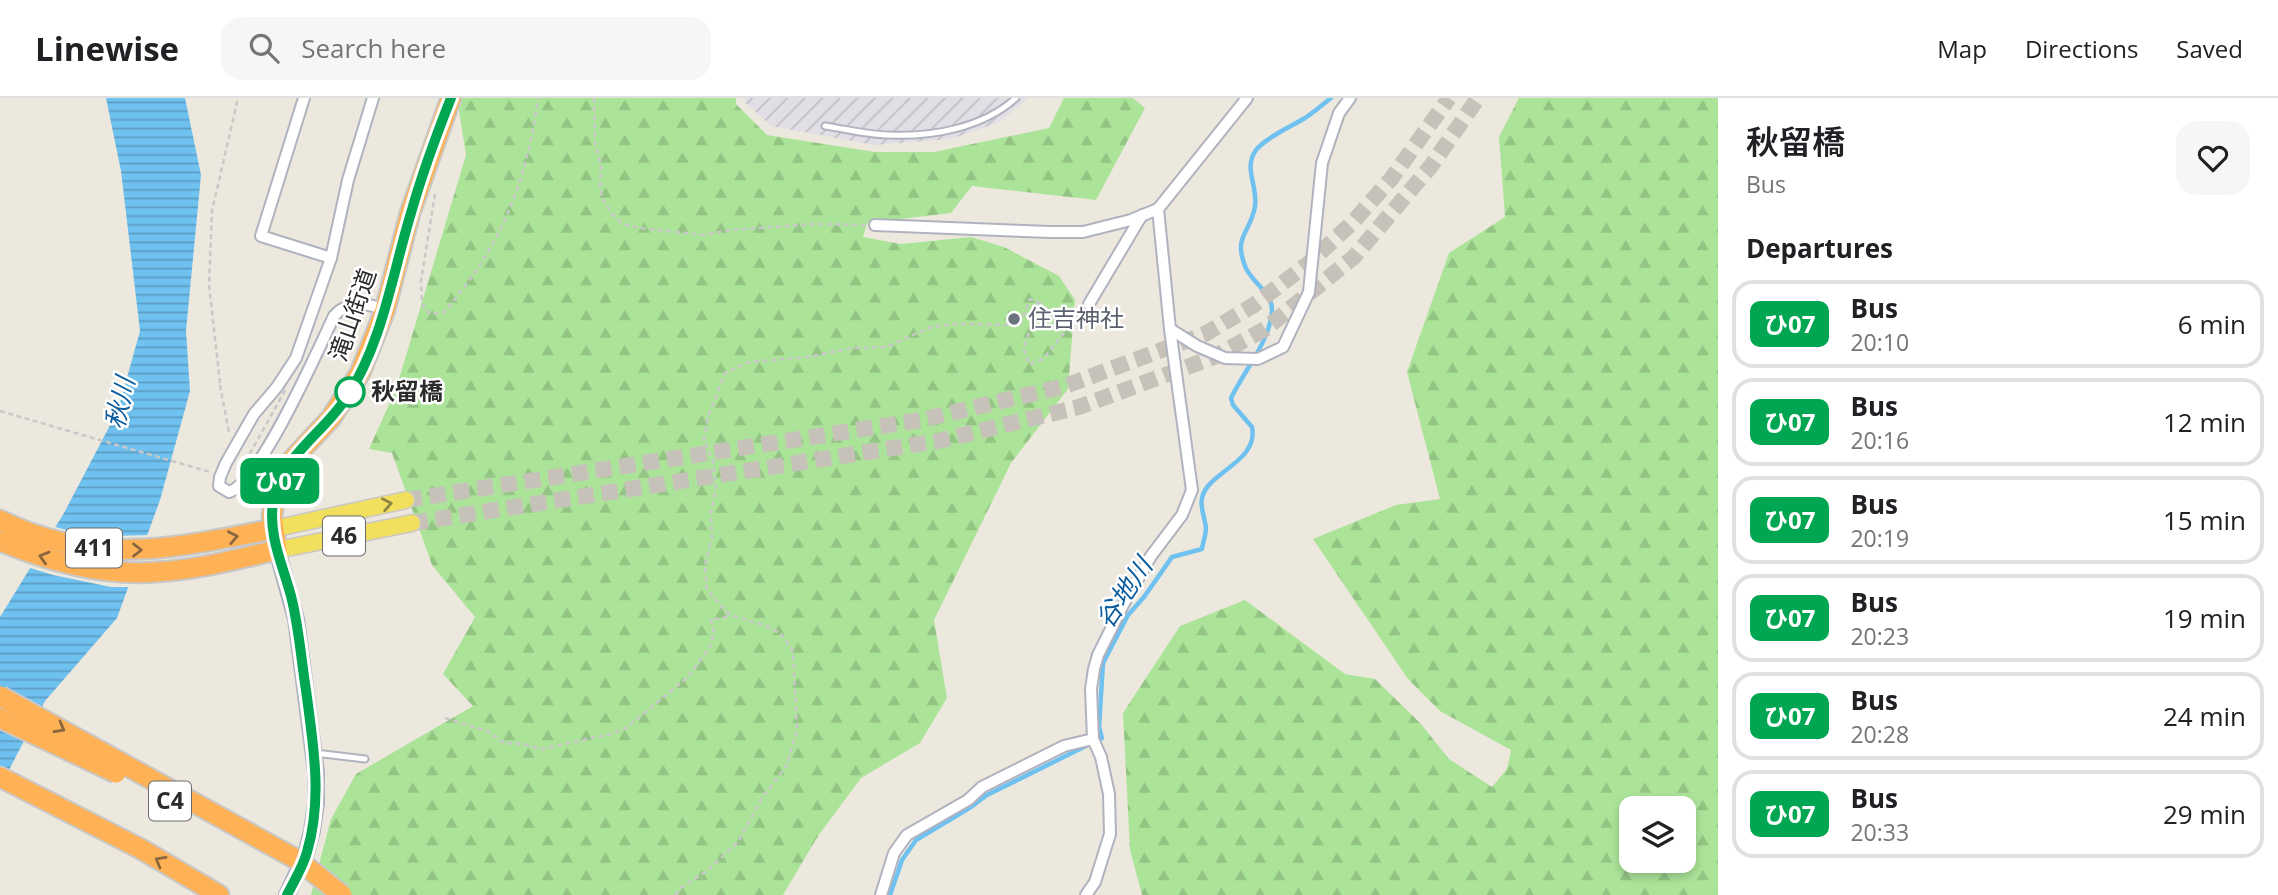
<!DOCTYPE html>
<html lang="en">
<head>
<meta charset="utf-8">
<style>
  body { margin:0; font-family:"Open Sans","Noto Sans JP",sans-serif; background:#f6f6f6; color:#202124; height:100vh; display:flex; flex-direction:column; font-size:26px; white-space:nowrap }
  * { box-sizing:border-box; margin:0 }
  p { font-size:23px; color:#757577 }
  .icon { flex:none; width:38px; height:38px; fill:none; stroke:currentColor; stroke-width:2; stroke-linecap:round; stroke-linejoin:round }
  .map { position:relative; flex:1; overflow:hidden }
  .details { display:flex; flex-direction:column; background:#fff; width:560px }
  .details>* { flex:none }
  .badge { padding:0 14px; border-radius:10px; font-size:24px; line-height:46px }
  .buttons { position:absolute; left:1619px; top:698px; display:grid; gap:14px }
  .buttons a { display:grid; place-items:center; width:77px; height:77px; border-radius:14px; background:#fff; box-shadow:0 4px 10px #0003; font-size:35px }
  .map>.badge { position:absolute; translate:-50% -50%; box-shadow:0 0 0 4px #fff }
  h2 { padding:0 28px; font-size:26px; line-height:63px }
  .round { display:grid; place-items:center; flex:none; width:74px; height:74px; border-radius:21px; background:#f6f6f6 }
  .headline { display:flex; align-items:center; justify-content:space-between; height:119px; padding:0 28px }
  h1 { font-size:33px; font-weight:600; line-height:52px }
  ul { padding:0; list-style:none }
  li { display:flex; align-items:center; gap:21px; height:88px; margin:0 14px 10px; padding:0 14px; border:4px solid #e0e0e0; border-radius:21px }
  li div { flex:1 }
  li b { display:block; font-size:26px }
  li em { font-style:normal }
  li .badge { min-width:77px; font-weight:700; text-align:center }
  header { display:flex; align-items:center; gap:42px; box-sizing:border-box; height:98px; padding:0 35px; background:#fff; border-bottom:2px solid #e0e0e0 }
  header strong { font-size:33px }
  nav { display:flex; gap:38px; margin-inline-start:auto; font-size:24px }
  .search { width:490px; height:63px; background:#f6f6f6; display:flex; align-items:center; gap:18px; box-sizing:border-box; padding:0 24px; border-radius:21px; color:#757577; font-size:26px }
  main { display:flex; flex:1; min-height:0 }
  .map>svg:first-child { display:block }
</style>
</head>
<body>
<header>
<strong>Linewise</strong>
<div class="search"><svg class="icon" aria-label="search" viewBox="0 0 24 24"><circle cx="10" cy="10" r="6"/><path d="M15 15l6 6"/></svg>Search here</div>
<nav><a>Map</a><a>Directions</a><a>Saved</a></nav>
</header>
<main>
<div class="map">
<svg width="1718" height="797" viewBox="0 0 1718 797">
  <defs>
    <pattern id="industrial-furrows" width="10" height="10" patternUnits="userSpaceOnUse" patternTransform="scale(1.75)"><rect width="10" height="10" fill="#e1dee6"/><path d="M-1 1l2-2M0 10L10 0M9 11l2-2" fill="none" stroke="#c1bfc5"/></pattern>
    <pattern id="forest-firs" width="22" height="20" patternUnits="userSpaceOnUse" patternTransform="scale(1.75)"><rect width="22" height="20" fill="#abe499"/><path d="M5 1l3.5 6h-7zM16 11l3.5 6h-7z" fill="#93c484"/></pattern>
    <pattern id="water-rules" width="6" height="5" patternUnits="userSpaceOnUse" patternTransform="scale(1.75)"><rect width="6" height="5" fill="#6fc1f0"/><path d="M0 2.5h6" fill="none" stroke="#5b9dc3"/></pattern>
  </defs>
  <rect width="100%" height="100%" fill="#ede8dd"/>
  <path fill="url(#industrial-furrows)" d="M 745,0 L 1028,0 L 1000,24 L 951,41 L 874,47 L 771,28 L 745,4 Z"/>
  <g fill="url(#forest-firs)" fill-rule="evenodd">
    <path d="M 457,0 L 736,0 L 736,6 L 767,37 L 875,54 L 934,54 L 1049,30 L 1064,0 L 1133,0 L 1145,10 L 1096,102 L 972,88 L 951,115 L 867,125 L 863,139 L 901,146 L 971,139 L 1004,149 L 1059,178 L 1075,202 L 1068,291 L 1011,365 L 934,522 L 947,600 L 920,645 L 861,680 L 818,738 L 783,797 L 311,797 L 331,721 L 356,676 L 473,608 L 443,576 L 475,519 L 432,467 L 392,355 L 369,351 L 396,291 L 466,57 Z"/>
    <path d="M 1519,0 L 1718,0 L 1718,797 L 1142,797 L 1130,752 L 1123,615 L 1180,528 L 1245,502 L 1345,576 L 1375,581 L 1421,626 L 1449,661 L 1492,689 L 1507,671 L 1511,652 L 1440,613 L 1408,581 L 1313,441 L 1396,407 L 1440,401 L 1407,274 L 1449,155 L 1505,119 L 1499,39 ZM 1684,710 L 1684,763 L 1631,763 L 1631,710 Z"/>
  </g>
  <path fill="url(#water-rules)" d="M 106,0 L 185,0 L 201,77 L 186,233 L 190,293 L 160,402 L 117,520 L 45,603 L 0,689 L 0,519 L 64,415 L 118,312 L 140,233 L 121,73 Z"/>
  <path fill="#ede8dd" d="M 52,428 L 77,435 L 110,438 L 151,437 L 132,489 L 111,489 L 53,477 L 27,469 Z"/>
  <g fill="none" stroke-linecap="round" stroke-linejoin="round">
    <path stroke="#6fc1f0" stroke-width="4.5" d="M 890,797 L 902,762 L 916,742 L 971,709 L 987,697 L 1102,640 L 1099,629 L 1103,565 L 1128,517 L 1144,499 L 1172,459 L 1202,451 C 1203,444 1206,436 1206,430 C 1204,414 1196,403 1208,388 C 1223,370 1258,358 1252,329 L 1233,307 L 1231,300 C 1244,273 1270,243 1272,213 C 1273,195 1251,184 1245,168 C 1233,137 1251,135 1255,108 C 1258,88 1243,70 1256,52 C 1265,40 1292,28 1305,20 C 1314,14 1322,7 1331,0"/>
    <g stroke="#c6c2b9" stroke-width="16" stroke-dasharray="16 8" stroke-linecap="butt">
      <path d="M 406,402 L 921,322 L 1065,288 L 1205,236 L 1254,207 L 1310,164 L 1353,124 L 1391,81 L 1449,0"/>
      <path d="M 412,425 L 938,343 L 1079,309 L 1214,259 L 1265,231 L 1354,159 L 1431,68 L 1478,0"/>
    </g>
    <g stroke="#b1b2bf" stroke-width="9">
      <g id="lane">
        <path d="M 825,28 C 846,31 868,37 889,37 C 932,39 983,30 1016,0"/>
        <path d="M 315,655 L 365,661"/>
      </g>
    </g>
    <g stroke="#b1b2bf" stroke-width="14">
      <g id="street">
        <path d="M 304,0 L 261,138 L 331,160"/>
        <path d="M 373,0 L 348,82 L 331,160 L 296,260 L 277,289 L 254,316 L 226,365 L 220,379 L 219,388 L 229,394 C 260,384 318,252 334,218 C 347,202 368,205 385,212"/>
        <path d="M 875,127 L 1050,134 L 1083,134 L 1131,122 L 1158,111 L 1247,0"/>
        <path d="M 1089,206 L 1142,117"/>
        <path d="M 1170,231 L 1197,248 L 1225,260 L 1258,261 L 1283,249 L 1309,194 L 1322,65 L 1339,15 L 1350,0"/>
        <path d="M 881,797 L 894,755 L 907,737 L 968,702 L 982,689 L 1064,648 L 1093,641"/>
        <path d="M 1086,797 L 1095,784 L 1110,736 L 1109,696 L 1101,659 L 1093,641 L 1091,591 L 1094,571 L 1098,557 L 1123,507 L 1151,458 L 1182,417 L 1192,392 L 1170,231 L 1158,111"/>
      </g>
    </g>
    <g stroke="#b1b2bf" stroke-width="18">
      <path id="secondary" d="M 277,452 L 296,521 L 316,674 L 316,705 L 312,733 L 306,756 L 287,797"/>
    </g>
    <g stroke="#c8c8c8" stroke-width="19">
      <g id="primary">
        <path d="M 273,431 L 406,402"/>
        <path d="M 277,452 L 412,425"/>
      </g>
    </g>
    <g stroke="#c8c8c8" stroke-width="23">
      <g id="highway">
        <path d="M 0,422 C 95,469 175,450 273,431"/>
        <path d="M 0,443 C 48,463 103,478 156,474 C 197,472 237,461 277,452 L 272,418 L 275,395 L 283,374 L 292,362 L 331,320 L 360,275 L 385,212 L 410,115 L 451,0"/>
        <path d="M 0,679 L 141,751 L 219,797"/>
      </g>
    </g>
    <g stroke="#c8c8c8" stroke-width="2.5" stroke-dasharray="5 3.5" stroke-linecap="butt">
      <path d="M 594,0 L 595,45 L 601,67 L 600,87 L 602,100 L 612,116 L 623,126 L 640,130 L 704,137 L 730,132 L 815,126 L 865,127"/>
      <path d="M 435,96 L 421,183 L 422,206 L 430,216 L 443,215 C 500,151 527,84 538,0"/>
      <path d="M 1038,204 L 1069,227"/>
      <path d="M 220,285 L 209,187 L 212,113 L 238,0"/>
      <path d="M 220,287 L 229,335"/>
      <path d="M 0,313 L 210,374"/>
      <path d="M 251,396 L 255,404"/>
      <path d="M 445,620 L 487,633 L 504,645 L 523,646 L 542,651 L 610,636 L 626,630 L 688,579 L 710,549 L 714,534 L 711,521 L 721,521 L 730,517"/>
      <path d="M 675,797 L 682,789 L 708,772 L 738,744 L 762,700 L 787,667 L 797,631 L 793,553 L 782,537 L 767,528 L 730,517 L 707,492 L 705,467 L 712,439 L 711,414 L 716,390 L 713,364 L 704,341 L 708,319 L 725,275 L 749,264 L 808,259 L 852,250 L 886,249 L 931,229 L 954,226 L 1020,227 L 1030,201 L 1038,204 L 1024,251 L 1029,266 L 1043,261 L 1081,214"/>
    </g>
    <use href="#lane" stroke="#fff" stroke-width="5"/>
    <use href="#street" stroke="#fff" stroke-width="10"/>
    <use href="#secondary" stroke="#fff" stroke-width="14"/>
    <use href="#primary" stroke="#f2df5d" stroke-width="16"/>
    <use href="#highway" stroke="#ffb156" stroke-width="19"/>
    <g stroke="#c8c8c8" stroke-width="23" stroke-linecap="butt">
      <g id="highway-bridge">
        <path d="M 0,598 L 298,762 L 342,797"/>
        <path d="M 0,620 L 116,675"/>
      </g>
    </g>
    <path stroke="#c8c8c8" stroke-width="2.5" stroke-dasharray="5 3.5" stroke-linecap="butt" d="M 251,396 L 244,366 L 287,289"/>
    <use href="#highway-bridge" stroke="#ffb156" stroke-width="19"/>
  </g>
  <defs><path id="oneway-chevron" d="M-2-3.5L2.5 0L-2 3.5" fill="none" stroke-width="1.6" stroke-linecap="round" stroke-linejoin="round" transform="scale(1.75)"/></defs>
  <use stroke="#8e8544" href="#oneway-chevron" transform="translate(387 406) rotate(-11)"/>
  <g stroke="#8a673e">
    <use href="#oneway-chevron" transform="translate(233 439) rotate(-11)"/>
    <use href="#oneway-chevron" transform="translate(137 452)"/>
    <use href="#oneway-chevron" transform="translate(44 459) rotate(-163)"/>
    <use href="#oneway-chevron" transform="translate(60 630) rotate(29)"/>
    <use href="#oneway-chevron" transform="translate(160 763) rotate(-150)"/>
  </g>
  <g fill="none" stroke-linecap="round" stroke-linejoin="round">
    <g stroke="#fff" stroke-width="16">
      <path id="line" d="M 287,797 C 294,783 303,769 307,754 C 323,700 313,646 306,592 C 301,561 299,529 291,498 C 283,468 268,437 273,405 C 280,359 323,336 347,299 C 383,243 392,177 411,115 C 422,76 436,38 451,0"/>
    </g>
    <use href="#line" stroke="#00a651" stroke-width="10"/>
  </g>
  <circle fill="#6b7280" stroke="#fff" stroke-width="2.5" cx="1014" cy="221" r="7"/>
  <circle fill="#fff" stroke="#00a651" stroke-width="3.5" cx="350" cy="294" r="14"/>
  <g text-anchor="middle" stroke-width="5" stroke-linejoin="round" paint-order="stroke">
    <g fill="#fff" stroke="#6b6b6b" stroke-width="2">
      <rect x="323" y="418.5" width="42" height="39" rx="5"/>
      <rect x="66" y="430.5" width="56" height="39" rx="5"/>
      <rect x="149" y="683.5" width="42" height="39" rx="5"/>
    </g>
    <g font-size="23" font-weight="bold" fill="#2b2b2b">
      <text x="344" y="446">46</text>
      <text x="94" y="458">411</text>
      <text x="170" y="711">C4</text>
    </g>
    <g font-size="24" fill="#2b2b2b" stroke="#fff">
      <text transform="translate(353 217) rotate(-71)" y="8">滝山街道</text>
    </g>
    <g font-size="24" fill="#5b616d" stroke="#fff" text-anchor="start">
      <text x="1028" y="229">住吉神社</text>
    </g>
    <g font-size="24" font-weight="bold" fill="#2b2b2b" stroke="#fff" text-anchor="start">
      <text x="371" y="302">秋留橋</text>
    </g>
    <g font-size="26" font-style="italic" fill="#0c5d9e" stroke="#fff">
      <text transform="translate(120 305) rotate(-77)" y="9">秋川</text>
      <text transform="translate(1124 495) rotate(-56)" y="9">谷地川</text>
    </g>
  </g>
</svg>
<div class="buttons">
<a><svg class="icon" aria-label="layers" viewBox="0 0 24 24"><path d="M12 4l9 5-9 5-9-5zM3 14l9 5 9-5"/></svg></a>
</div>
<b class="badge" style="left:280px;top:383px;background:#00a651;color:#fff">ひ07</b>
</div>
<section class="details">
<div class="headline"><div><h1>秋留橋</h1><p>Bus</p></div><a class="round"><svg class="icon" aria-label="heart" viewBox="0 0 24 24"><path d="M12 20l-8-8c-3-5 5-10 8-4 3-6 11-1 8 4z"/></svg></a></div>
<h2>Departures</h2>
<ul>
<li><span class="badge" style="background:#00a651;color:#fff">ひ07</span><div><b>Bus</b><p>20:10</p></div><em>6 min</em></li>
<li><span class="badge" style="background:#00a651;color:#fff">ひ07</span><div><b>Bus</b><p>20:16</p></div><em>12 min</em></li>
<li><span class="badge" style="background:#00a651;color:#fff">ひ07</span><div><b>Bus</b><p>20:19</p></div><em>15 min</em></li>
<li><span class="badge" style="background:#00a651;color:#fff">ひ07</span><div><b>Bus</b><p>20:23</p></div><em>19 min</em></li>
<li><span class="badge" style="background:#00a651;color:#fff">ひ07</span><div><b>Bus</b><p>20:28</p></div><em>24 min</em></li>
<li><span class="badge" style="background:#00a651;color:#fff">ひ07</span><div><b>Bus</b><p>20:33</p></div><em>29 min</em></li>
</ul>
</section>
</main>
</body>
</html>
